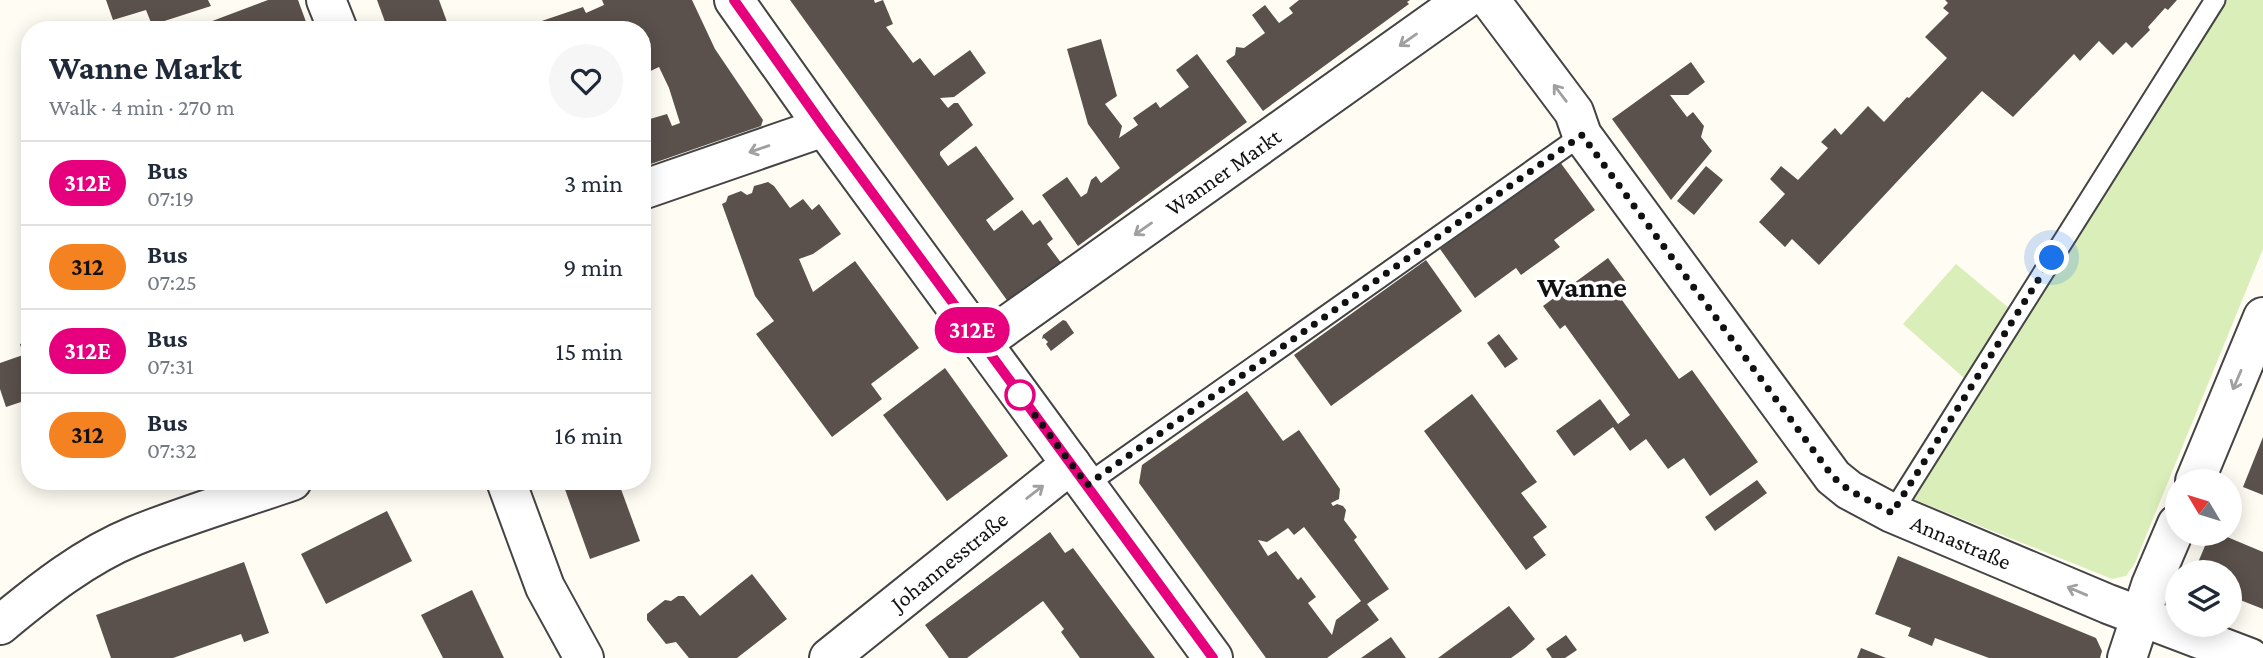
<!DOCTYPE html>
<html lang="en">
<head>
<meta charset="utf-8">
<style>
  body { margin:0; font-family:"Crimson Pro",serif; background:#f6f6f7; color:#1f2937; height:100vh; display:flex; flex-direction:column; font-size:26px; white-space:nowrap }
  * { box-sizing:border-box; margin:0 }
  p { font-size:23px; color:#747a83 }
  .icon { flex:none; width:38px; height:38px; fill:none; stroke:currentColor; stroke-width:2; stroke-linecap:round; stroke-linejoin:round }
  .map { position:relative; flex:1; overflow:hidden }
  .drawer { position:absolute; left:21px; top:21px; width:630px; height:469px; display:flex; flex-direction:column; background:#fff; border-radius:28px; box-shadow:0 4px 18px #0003 }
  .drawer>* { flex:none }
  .badge { padding:0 14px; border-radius:23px; font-size:24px; line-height:46px }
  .needle { width:46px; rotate:308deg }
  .controls { position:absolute; left:2165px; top:469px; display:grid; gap:14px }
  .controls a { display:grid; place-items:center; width:77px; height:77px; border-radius:50%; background:#fff; box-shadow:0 4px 18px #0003; font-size:35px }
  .you { position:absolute; width:35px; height:35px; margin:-18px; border:5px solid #fff; border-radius:50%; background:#1a73e8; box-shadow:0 0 0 10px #1a73e833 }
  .map>.badge { position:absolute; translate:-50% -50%; box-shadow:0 0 0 4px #fff }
  .round { display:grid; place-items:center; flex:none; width:74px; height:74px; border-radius:37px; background:#f6f6f7 }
  .summary { display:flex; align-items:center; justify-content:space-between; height:119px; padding:0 28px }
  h1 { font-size:33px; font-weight:700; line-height:52px }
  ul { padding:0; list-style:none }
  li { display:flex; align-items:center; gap:21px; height:84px; padding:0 28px; border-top:2px solid #e0e1e3 }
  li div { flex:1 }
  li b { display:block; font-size:26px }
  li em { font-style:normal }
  li .badge { min-width:77px; font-weight:700; text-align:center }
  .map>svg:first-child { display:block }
</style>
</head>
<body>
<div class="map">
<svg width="2263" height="658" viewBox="0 0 2263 658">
  <rect width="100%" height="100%" fill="#fffcf4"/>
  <path fill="#daeeb9" d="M 2215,0 L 2263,0 L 2263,249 L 2135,563 L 2126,576 L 2112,579 L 1903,495 L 1972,385 L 1903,324 L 1956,264 L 2016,314 Z"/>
  <g fill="#5a504c" fill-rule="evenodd">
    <path d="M 106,0 L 208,0 L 211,6 L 152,25 L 146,10 L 113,20 Z"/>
    <path d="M 268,0 L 298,0 L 309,30 L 198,30 L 208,25 L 207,23 Z"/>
    <path d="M 377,0 L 439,0 L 450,30 L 388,30 Z"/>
    <path d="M 602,0 L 692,0 L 715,49 L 763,120 L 761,126 L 642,167 L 642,107 L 646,106 L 650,119 L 667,114 L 672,126 L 680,123 L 669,88 L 659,67 L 642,75 L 642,30 L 515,30 L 583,7 L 586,13 L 604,5 Z"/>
    <path d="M 790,0 L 874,0 L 875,3 L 883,0 L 893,24 L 886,27 L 913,63 L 920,58 L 934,76 L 970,50 L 986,73 L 954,97 L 940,98 L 948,108 L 954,103 L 958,103 L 973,125 L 940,152 L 940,155 L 948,166 L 976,146 L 1014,199 L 986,220 L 994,231 L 1022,210 L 1033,225 L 1040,220 L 1053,239 L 1047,244 L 1062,264 L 1009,303 Z"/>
    <path d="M 1299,0 L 1410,0 L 1407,2 L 1409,4 L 1263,111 L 1226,61 L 1235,55 L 1236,47 L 1244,48 L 1265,33 L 1252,15 L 1265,5 L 1279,23 L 1293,13 L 1289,8 Z"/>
    <path d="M 1945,0 L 2177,0 L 2168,10 L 2165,8 L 2148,27 L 2150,30 L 2132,48 L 2126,42 L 2113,55 L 2099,41 L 2080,61 L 2074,54 L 2013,117 L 1982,91 L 1819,265 L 1792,239 L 1785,247 L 1759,222 L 1785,194 L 1770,179 L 1781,166 L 1798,180 L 1828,148 L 1821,142 L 1835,128 L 1841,135 L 1868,106 L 1884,122 L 1907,97 L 1909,98 L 1947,58 L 1925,37 L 1949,13 L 1943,8 L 1948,3 Z"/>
    <path d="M 1101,39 L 1117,96 L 1105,104 L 1122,126 L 1119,138 L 1138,125 L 1133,118 L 1156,102 L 1160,108 L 1189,87 L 1176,70 L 1197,54 L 1247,122 L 1078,246 L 1042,195 L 1067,177 L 1081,197 L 1087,193 L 1091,180 L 1096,176 L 1101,183 L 1120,168 L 1088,124 L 1067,49 Z"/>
    <path d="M 1691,62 L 1705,82 L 1688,95 L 1670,95 L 1687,117 L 1693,112 L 1704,126 L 1701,137 L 1712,151 L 1671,200 L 1612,119 Z"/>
    <path d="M 1560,162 L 1595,210 L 1554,240 L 1560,247 L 1521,275 L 1516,268 L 1475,298 L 1440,249 Z"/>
    <path d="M 1706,166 L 1723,180 L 1694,215 L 1677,201 Z"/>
    <path d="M 768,182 L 774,186 L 790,208 L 803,199 L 812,210 L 819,204 L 841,234 L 813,254 L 799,259 L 813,292 L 855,261 L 919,348 L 871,384 L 882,399 L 832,437 L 756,334 L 774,321 L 755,296 L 722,204 L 726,202 L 728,196 L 741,191 L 747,195 L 752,193 L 754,186 Z"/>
    <path d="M 1608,258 L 1625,281 L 1614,289 L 1679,379 L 1692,370 L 1758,462 L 1710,496 L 1684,458 L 1668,469 L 1646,439 L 1630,451 L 1613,427 L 1574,456 L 1556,431 L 1600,399 L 1618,424 L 1630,415 L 1565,325 L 1560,329 L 1543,306 Z"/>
    <path d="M 1426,260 L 1462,311 L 1331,406 L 1294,355 Z"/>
    <path d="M 1063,320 L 1066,321 L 1074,333 L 1051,351 L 1046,344 L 1048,342 L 1044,338 L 1042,339 L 1043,335 Z"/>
    <path d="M 1499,334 L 1518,359 L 1505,368 L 1487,343 Z"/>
    <path d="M 30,340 L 30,399 L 6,407 L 0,389 L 0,363 L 23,355 L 20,344 Z"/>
    <path d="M 945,368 L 1008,456 L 947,501 L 883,415 Z"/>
    <path d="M 1247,391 L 1283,441 L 1299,430 L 1340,489 L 1339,499 L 1331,503 L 1333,506 L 1337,504 L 1343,506 L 1346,510 L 1344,520 L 1357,537 L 1354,540 L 1389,589 L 1367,604 L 1379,620 L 1327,658 L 1266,658 L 1139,483 L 1142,465 ZM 1304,527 L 1361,601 L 1336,620 L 1332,635 L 1308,603 L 1316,597 L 1301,577 L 1298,580 L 1276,551 L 1268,556 L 1258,540 L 1267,542 L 1288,528 L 1294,535 Z"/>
    <path d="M 1472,394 L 1537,482 L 1521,493 L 1547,527 L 1533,537 L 1546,555 L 1526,570 L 1424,431 Z"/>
    <path d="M 2263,437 L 2263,495 L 2243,487 Z"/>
    <path d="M 1757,480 L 1767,493 L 1715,531 L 1705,517 Z"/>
    <path d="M 562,481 L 618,481 L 640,541 L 590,559 Z"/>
    <path d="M 387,511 L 412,561 L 326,604 L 301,554 Z"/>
    <path d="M 1050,532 L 1065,553 L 1073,548 L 1155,658 L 1080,658 L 1061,632 L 1064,629 L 1043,601 L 967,658 L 949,658 L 925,625 Z"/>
    <path d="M 2210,534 L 2220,534 L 2263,552 L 2263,609 L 2230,596 L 2230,572 L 2194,572 Z"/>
    <path d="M 1898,556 L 2096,638 L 2102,651 L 2100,658 L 1989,658 L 1935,638 L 1932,646 L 1908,636 L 1911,628 L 1875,614 Z"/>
    <path d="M 244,562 L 269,633 L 244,642 L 241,634 L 173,658 L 111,658 L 96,615 Z"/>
    <path d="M 752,574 L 787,619 L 737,658 L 689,658 L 676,642 L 666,644 L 647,620 L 647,614 L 665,600 L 671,601 L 678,596 L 684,596 L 700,616 Z"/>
    <path d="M 472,590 L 504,658 L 443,658 L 421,615 Z"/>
    <path d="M 1509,606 L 1535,639 L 1525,648 L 1511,658 L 1438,658 Z"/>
    <path d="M 1566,635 L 1577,650 L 1565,658 L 1552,658 L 1546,649 Z"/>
    <path d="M 1391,637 L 1406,658 L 1361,658 Z"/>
    <path d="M 1861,648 L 1886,658 L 1857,658 Z"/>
  </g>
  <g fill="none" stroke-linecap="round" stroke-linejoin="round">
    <g stroke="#444" stroke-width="23">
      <g id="lane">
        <path d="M 1086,485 L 1582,135"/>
        <path d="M 1892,513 L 2215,0"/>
      </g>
    </g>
    <g stroke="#444" stroke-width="42">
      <g id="street">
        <path d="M 326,0 L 338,30"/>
        <path d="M 734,0 L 824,127 L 1213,658"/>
        <path d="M 1490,0 L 1574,112 L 1582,135 L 1833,477 L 1849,490 L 1892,513 L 2108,604 L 2250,658"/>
        <path d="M 642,190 L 824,127"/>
        <path d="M 982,343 L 1464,0"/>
        <path d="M 506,481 L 545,587 L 584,658"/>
        <path d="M 2195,481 L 2263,317"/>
        <path d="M 0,625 C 41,591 85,556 134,536 C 185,515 240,499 292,481"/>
        <path d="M 829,658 L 1071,464"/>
        <path d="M 2127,658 L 2151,585 L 2177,524"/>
      </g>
    </g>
    <use href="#lane" stroke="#fff" stroke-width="19"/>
    <use href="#street" stroke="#fff" stroke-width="38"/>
  </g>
  <defs><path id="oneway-shaft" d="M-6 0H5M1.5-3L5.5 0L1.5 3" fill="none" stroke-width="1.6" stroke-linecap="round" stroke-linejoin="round" transform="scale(1.75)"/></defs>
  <g stroke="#a0a0a0">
    <use href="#oneway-shaft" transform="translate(1408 40) rotate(145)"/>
    <use href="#oneway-shaft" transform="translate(1560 93) rotate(-127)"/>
    <use href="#oneway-shaft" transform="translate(759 149) rotate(161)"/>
    <use href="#oneway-shaft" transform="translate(1143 229) rotate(145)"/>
    <use href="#oneway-shaft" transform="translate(2237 380) rotate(113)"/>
    <use href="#oneway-shaft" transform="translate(1035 492) rotate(-38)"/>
    <use href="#oneway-shaft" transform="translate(2077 591) rotate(-157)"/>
  </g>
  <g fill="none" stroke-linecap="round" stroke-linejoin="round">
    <g stroke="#fff" stroke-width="16">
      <path id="line" d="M 734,0 L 824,127 L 1213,658"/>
    </g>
    <use href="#line" stroke="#e6007e" stroke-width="10"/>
    <path stroke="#111" stroke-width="7" stroke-dasharray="0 12.6" d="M 1020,395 L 1087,485 L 1582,135 L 1833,477 L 1849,490 L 1892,513 L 2052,258"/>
  </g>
  <circle fill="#fff" stroke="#e6007e" stroke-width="3.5" cx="1020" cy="395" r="14"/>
  <g text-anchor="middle" stroke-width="7" stroke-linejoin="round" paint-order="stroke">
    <g font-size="23" fill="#111" stroke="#fff">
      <text transform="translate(1223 172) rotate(-35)" y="8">Wanner Markt</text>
      <text transform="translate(1961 542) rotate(23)" y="8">Annastraße</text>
      <text transform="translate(949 561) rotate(-39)" y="8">Johannesstraße</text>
    </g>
    <g font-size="30" font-weight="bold" fill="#111" stroke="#fff">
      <text x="1582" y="297">Wanne</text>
    </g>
  </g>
</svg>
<div class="controls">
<a><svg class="needle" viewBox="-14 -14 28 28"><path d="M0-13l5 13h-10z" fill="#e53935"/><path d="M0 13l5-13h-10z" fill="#747a83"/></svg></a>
<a><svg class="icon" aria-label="layers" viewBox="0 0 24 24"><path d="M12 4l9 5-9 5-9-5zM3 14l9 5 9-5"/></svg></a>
</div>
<div class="you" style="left:2052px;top:258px"></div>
<b class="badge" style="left:972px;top:330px;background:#e6007e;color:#fff">312E</b>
<section class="drawer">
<div class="summary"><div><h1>Wanne Markt</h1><p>Walk · 4 min · 270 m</p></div><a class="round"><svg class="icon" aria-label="heart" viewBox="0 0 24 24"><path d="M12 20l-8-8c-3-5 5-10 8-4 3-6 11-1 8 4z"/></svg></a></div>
<ul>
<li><span class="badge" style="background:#e6007e;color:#fff">312E</span><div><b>Bus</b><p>07:19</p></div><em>3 min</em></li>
<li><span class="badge" style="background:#f58220;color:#111">312</span><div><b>Bus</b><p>07:25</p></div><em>9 min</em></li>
<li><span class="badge" style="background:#e6007e;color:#fff">312E</span><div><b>Bus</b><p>07:31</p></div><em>15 min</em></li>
<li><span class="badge" style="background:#f58220;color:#111">312</span><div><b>Bus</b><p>07:32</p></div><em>16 min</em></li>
</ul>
</section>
</div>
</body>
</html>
